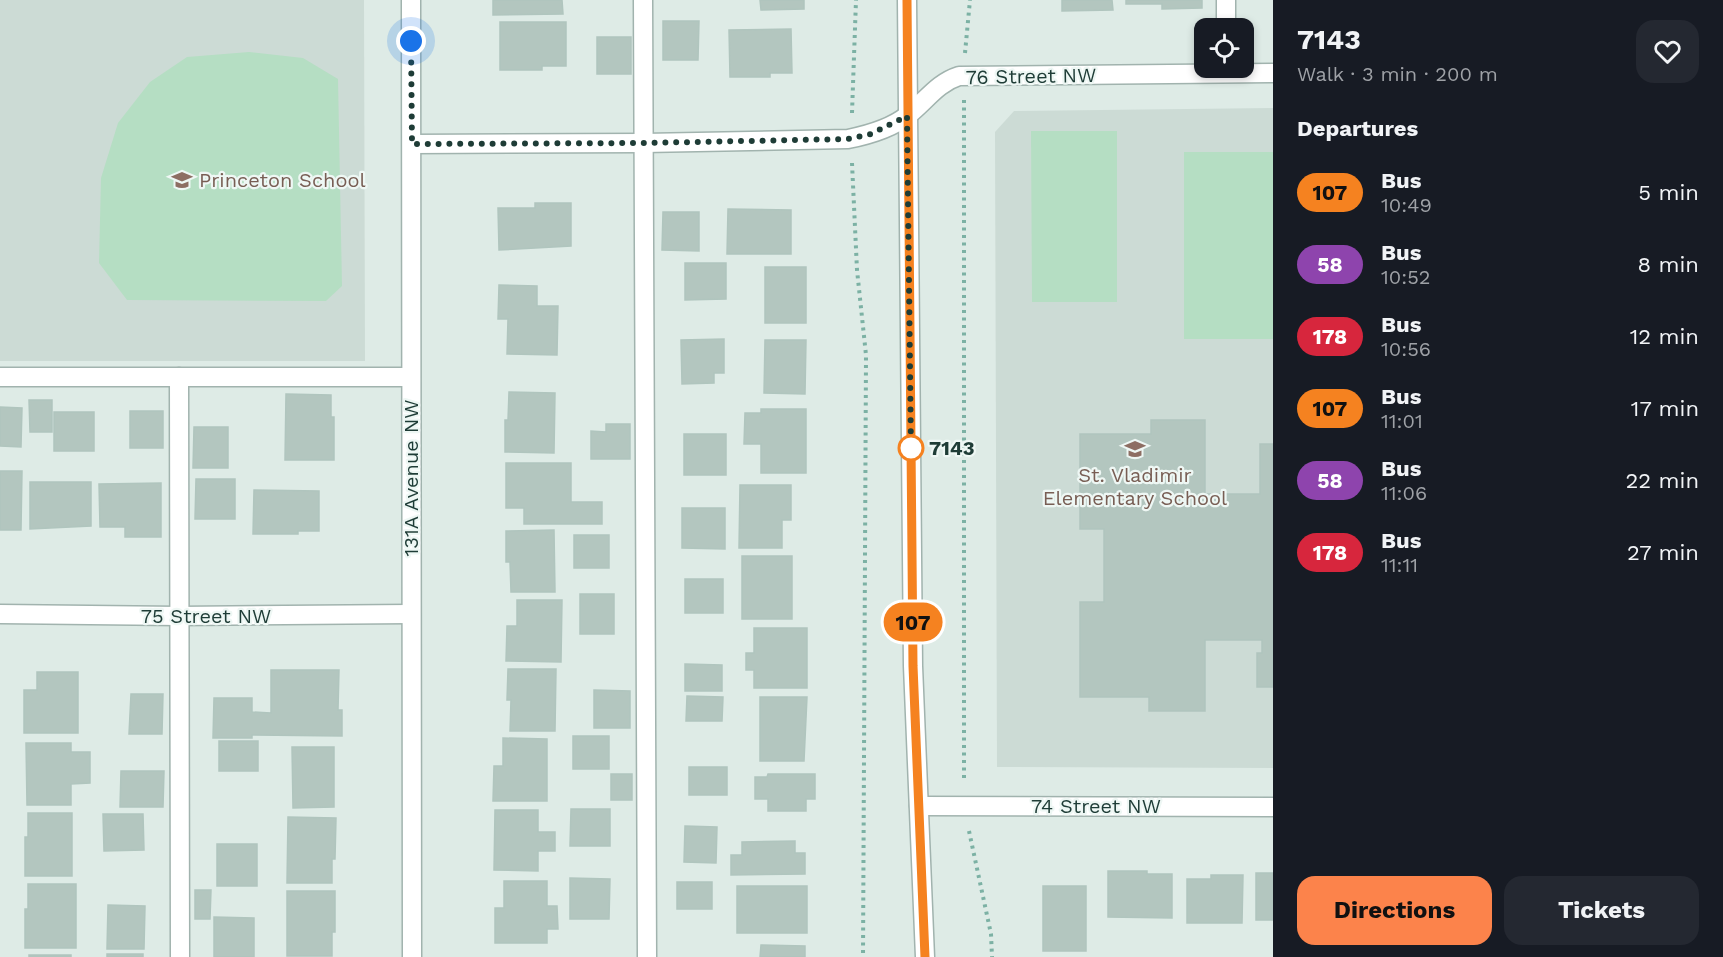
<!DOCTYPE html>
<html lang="en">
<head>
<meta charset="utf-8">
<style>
  body { margin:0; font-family:"Work Sans",sans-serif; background:#242831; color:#f1f3f6; height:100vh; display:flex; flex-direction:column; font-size:22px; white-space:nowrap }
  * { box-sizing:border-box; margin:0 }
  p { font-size:20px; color:#9ea1a6 }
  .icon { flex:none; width:33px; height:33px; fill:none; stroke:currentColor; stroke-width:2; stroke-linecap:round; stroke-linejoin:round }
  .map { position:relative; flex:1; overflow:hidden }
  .side { display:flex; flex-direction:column; background:#171b24; width:450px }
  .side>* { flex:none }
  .badge { padding:0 12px; border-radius:20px; font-size:21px; line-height:39px }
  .fabs { position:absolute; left:1194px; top:18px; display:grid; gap:12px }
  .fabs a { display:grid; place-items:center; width:60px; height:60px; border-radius:12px; background:#171b24; box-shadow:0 3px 9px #0003; font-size:30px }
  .you { position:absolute; width:30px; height:30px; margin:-15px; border:4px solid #fff; border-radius:50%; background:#1a73e8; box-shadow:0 0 0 9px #1a73e833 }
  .map>.badge { position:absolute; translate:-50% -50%; box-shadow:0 0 0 3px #fff }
  h2 { padding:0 24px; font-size:22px; line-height:54px }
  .round { display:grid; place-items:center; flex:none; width:63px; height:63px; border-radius:18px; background:#242831 }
  .head { display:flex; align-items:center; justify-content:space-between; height:102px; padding:0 24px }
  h1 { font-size:28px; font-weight:700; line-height:45px }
  .button { display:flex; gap:12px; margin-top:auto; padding:12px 24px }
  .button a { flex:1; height:69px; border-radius:18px; background:#fc834b; color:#111; font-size:24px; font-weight:700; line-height:69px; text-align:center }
  .button a+a { background:#242831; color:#f1f3f6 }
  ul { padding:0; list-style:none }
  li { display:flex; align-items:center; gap:18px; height:72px; padding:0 24px }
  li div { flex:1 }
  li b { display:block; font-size:22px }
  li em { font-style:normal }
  li .badge { min-width:66px; font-weight:700; text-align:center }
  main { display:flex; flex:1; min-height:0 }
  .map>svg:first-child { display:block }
</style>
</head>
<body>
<main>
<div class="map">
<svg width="1273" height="957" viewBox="0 0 1273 957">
  <rect width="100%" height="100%" fill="#deebe6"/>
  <g fill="#ccdbd5">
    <path d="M 0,0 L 364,0 L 365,361 L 0,361 Z"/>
    <path d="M 1273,108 L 1273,768 L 997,767 L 995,132 L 1014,111 Z"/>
  </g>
  <g fill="#b5dec3">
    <path d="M 249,52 L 303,58 L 338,79 L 342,286 L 326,301 L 127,300 L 99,263 L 101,178 L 118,123 L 150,82 L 187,57 Z"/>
    <path d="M 1031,131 L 1117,131 L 1117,302 L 1032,302 Z"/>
    <rect x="1184" y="152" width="89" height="187"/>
  </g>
  <g fill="#b3c6bf" stroke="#b0c5be" stroke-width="1.5">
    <path d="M 493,0 L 562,0 L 563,14 L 493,15 Z"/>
    <path d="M 760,0 L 804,0 L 804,9 L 761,10 Z"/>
    <path d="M 1062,0 L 1112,0 L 1113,10 L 1062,11 Z"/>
    <path d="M 1126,0 L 1202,0 L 1202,8 L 1162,9 L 1162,4 L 1126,4 Z"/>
    <path d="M 663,21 L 699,21 L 698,60 L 663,60 Z"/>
    <path d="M 500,22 L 566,22 L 566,66 L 542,66 L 542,70 L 500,70 Z"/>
    <path d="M 791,29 L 792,73 L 770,73 L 770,77 L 730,77 L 729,30 Z"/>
    <rect x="597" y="37" width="34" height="37"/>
    <path d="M 535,203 L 571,203 L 571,246 L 499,250 L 498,208 L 535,208 Z"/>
    <path d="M 728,209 L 791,210 L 791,254 L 727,254 Z"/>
    <path d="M 663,212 L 699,212 L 699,251 L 662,250 Z"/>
    <path d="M 685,263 L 726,263 L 726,299 L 685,300 Z"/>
    <rect x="765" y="267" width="41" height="56"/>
    <path d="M 499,285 L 537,286 L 537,306 L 558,306 L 557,355 L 507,354 L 508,319 L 498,319 Z"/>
    <path d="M 724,339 L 724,373 L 714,373 L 714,383 L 682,384 L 681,340 Z"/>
    <path d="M 765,340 L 806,340 L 805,394 L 764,393 Z"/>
    <path d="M 509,392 L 555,393 L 554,453 L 505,452 L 505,420 L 508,420 Z"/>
    <path d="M 286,394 L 331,395 L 331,417 L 334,417 L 334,460 L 285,460 Z"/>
    <path d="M 29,400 L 52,400 L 52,432 L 30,432 Z"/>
    <path d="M 0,407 L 22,408 L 21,447 L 0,446 Z"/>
    <path d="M 761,409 L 806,409 L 806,473 L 761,473 L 761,444 L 744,444 L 745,413 L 761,413 Z"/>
    <rect x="130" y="411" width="33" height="37"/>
    <rect x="54" y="412" width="40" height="39"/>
    <path d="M 1151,420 L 1205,420 L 1205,494 L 1260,494 L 1260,444 L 1273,444 L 1273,687 L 1257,687 L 1257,653 L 1262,653 L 1262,640 L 1205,640 L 1205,711 L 1149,711 L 1149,697 L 1080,697 L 1080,602 L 1104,602 L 1104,529 L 1080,529 L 1080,434 L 1151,434 Z"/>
    <path d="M 606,424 L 630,424 L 630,459 L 591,459 L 591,431 L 606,432 Z"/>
    <path d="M 194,427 L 228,427 L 228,468 L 193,468 Z"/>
    <rect x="684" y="434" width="42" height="41"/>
    <path d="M 506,463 L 571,463 L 571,502 L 602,502 L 602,524 L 524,524 L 524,508 L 506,508 Z"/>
    <path d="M 0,471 L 22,471 L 21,530 L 0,530 Z"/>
    <path d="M 196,479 L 235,479 L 235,519 L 195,519 Z"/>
    <path d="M 30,482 L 91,482 L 91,526 L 30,529 Z"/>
    <path d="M 161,483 L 161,537 L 125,537 L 125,527 L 100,527 L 99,484 Z"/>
    <path d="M 740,485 L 791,485 L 791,520 L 782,520 L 782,548 L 739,548 Z"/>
    <path d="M 254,490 L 319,491 L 319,531 L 298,531 L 298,534 L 253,534 Z"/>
    <path d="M 682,508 L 725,508 L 725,549 L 682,548 Z"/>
    <path d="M 554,530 L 555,592 L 511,592 L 510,562 L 506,562 L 506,531 Z"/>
    <rect x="574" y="535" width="35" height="33"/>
    <rect x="742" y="556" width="50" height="63"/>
    <rect x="685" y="579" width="38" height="34"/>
    <rect x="580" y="594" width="34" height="40"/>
    <path d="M 517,600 L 562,600 L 561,662 L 506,661 L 507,626 L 517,626 Z"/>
    <path d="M 754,628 L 807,628 L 807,688 L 754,688 L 754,670 L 746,670 L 746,653 L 754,653 Z"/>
    <path d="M 685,664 L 722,665 L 722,691 L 685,691 Z"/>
    <path d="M 508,669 L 556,669 L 555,731 L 510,731 L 511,700 L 507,700 Z"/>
    <path d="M 271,670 L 339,670 L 338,710 L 342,710 L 342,736 L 252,735 L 252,738 L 213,738 L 214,698 L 252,698 L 252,712 L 271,713 Z"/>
    <path d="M 37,672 L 78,672 L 78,733 L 24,733 L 24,690 L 37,690 Z"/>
    <path d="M 594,690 L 630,691 L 630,728 L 594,728 Z"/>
    <path d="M 131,694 L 163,694 L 162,734 L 129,734 Z"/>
    <path d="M 687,696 L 723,697 L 722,721 L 686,721 Z"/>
    <path d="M 760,697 L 807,697 L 804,761 L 760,761 Z"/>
    <rect x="573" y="736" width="36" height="33"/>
    <path d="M 503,738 L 547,739 L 547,801 L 493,801 L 494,766 L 503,766 Z"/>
    <rect x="219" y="741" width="39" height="30"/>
    <path d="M 26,743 L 71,743 L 71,752 L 90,752 L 90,783 L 71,784 L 71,805 L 27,805 Z"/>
    <path d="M 292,747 L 334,747 L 334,807 L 293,808 Z"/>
    <rect x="689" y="767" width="38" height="28"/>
    <path d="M 121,771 L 164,771 L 163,807 L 120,807 Z"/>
    <rect x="611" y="774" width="21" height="26"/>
    <path d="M 768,774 L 815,774 L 815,799 L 806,799 L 806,811 L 768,811 L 768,799 L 755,799 L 755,777 L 767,777 Z"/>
    <path d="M 571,809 L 610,809 L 610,846 L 570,846 Z"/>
    <path d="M 495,810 L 538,810 L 538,832 L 555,832 L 555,851 L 538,851 L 538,871 L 494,870 Z"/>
    <path d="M 28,813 L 72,813 L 72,876 L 25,876 L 25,837 L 28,837 Z"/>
    <path d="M 103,814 L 143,814 L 144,850 L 104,851 Z"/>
    <path d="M 288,817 L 336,818 L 335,859 L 332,859 L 332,883 L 287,883 Z"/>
    <path d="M 685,826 L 717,827 L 716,863 L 684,862 Z"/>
    <path d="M 795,841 L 795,853 L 805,853 L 805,874 L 731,875 L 731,855 L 742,855 L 742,842 Z"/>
    <rect x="217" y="844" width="40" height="42"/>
    <path d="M 1108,871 L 1147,871 L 1147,874 L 1172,874 L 1172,918 L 1108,917 Z"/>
    <rect x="1256" y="873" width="17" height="47"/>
    <path d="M 1211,875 L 1243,875 L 1242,923 L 1187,923 L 1187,879 L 1211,879 Z"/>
    <path d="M 570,878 L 610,879 L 609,919 L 570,919 Z"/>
    <path d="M 504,881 L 547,881 L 547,906 L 557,906 L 558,929 L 547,929 L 547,943 L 495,943 L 495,908 L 504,908 Z"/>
    <rect x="677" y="882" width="35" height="27"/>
    <path d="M 28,884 L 76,884 L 76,948 L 25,948 L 25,909 L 28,909 Z"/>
    <rect x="737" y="886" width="70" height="47"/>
    <rect x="1043" y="886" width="43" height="65"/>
    <path d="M 195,890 L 211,890 L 210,919 L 195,919 Z"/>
    <path d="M 287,891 L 335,891 L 335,932 L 332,932 L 332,956 L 287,956 Z"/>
    <path d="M 108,905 L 145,906 L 144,949 L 107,949 Z"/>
    <path d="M 214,917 L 254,918 L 254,957 L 214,957 Z"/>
    <path d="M 761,945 L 805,946 L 805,957 L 760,957 Z"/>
    <rect x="107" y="954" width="36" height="3"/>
    <rect x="29" y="955" width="42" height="2"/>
  </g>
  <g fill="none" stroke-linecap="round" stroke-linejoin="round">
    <g stroke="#a1b3ae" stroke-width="21">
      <g id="service">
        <path d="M 643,0 L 647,957"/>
        <path d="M 1226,0 L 1226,28"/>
        <path d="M 0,377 L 410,377"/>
        <path d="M 179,377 L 180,957"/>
      </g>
    </g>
    <g stroke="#a1b3ae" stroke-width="21">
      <g id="minor">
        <path d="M 411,0 L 412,957"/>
        <path d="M 412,144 L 644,143 L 848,139 C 868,135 892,128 908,115 C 926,101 937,83 959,76 L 1273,73"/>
        <path d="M 0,614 L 179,616 L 411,614"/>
        <path d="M 919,806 L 1273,807"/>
      </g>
    </g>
    <g stroke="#a1b3ae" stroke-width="21">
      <path id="tertiary" d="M 907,0 L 913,666 L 925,957"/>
    </g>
    <g stroke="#7cb1a4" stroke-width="4" stroke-dasharray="3 4.5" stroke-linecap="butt">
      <path d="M 965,53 L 970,0"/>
      <path d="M 964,100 L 964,782"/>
      <path d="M 852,113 L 856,0"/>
      <path d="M 852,163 L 857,270 L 866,355 L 863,957"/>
      <path d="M 969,831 L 991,934 L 992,957"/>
    </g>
    <use href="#service" stroke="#fff" stroke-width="18"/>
    <use href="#minor" stroke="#fff" stroke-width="18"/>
    <use href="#tertiary" stroke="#fff" stroke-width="18"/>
  </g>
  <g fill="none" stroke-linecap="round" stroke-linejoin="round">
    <g stroke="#fff" stroke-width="14">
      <path id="line" d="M 907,0 L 913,666 L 925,957"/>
    </g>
    <use href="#line" stroke="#f58220" stroke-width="9"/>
    <path stroke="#1e3c36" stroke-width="6" stroke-dasharray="0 10.8" d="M 411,41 L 412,144 L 644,143 L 848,139 L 871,134 L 907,116 L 911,451 L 911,448"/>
  </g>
  <defs>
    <g id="school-bare" transform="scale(1.62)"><path d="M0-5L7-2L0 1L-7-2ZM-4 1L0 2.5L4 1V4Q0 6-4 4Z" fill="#8d6e63" stroke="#eef7f4" stroke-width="2.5" paint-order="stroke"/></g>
  </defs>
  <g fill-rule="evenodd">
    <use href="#school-bare" x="182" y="180"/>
    <use href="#school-bare" x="1135" y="449"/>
  </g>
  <circle fill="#fff" stroke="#f58220" stroke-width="3" cx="911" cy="448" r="12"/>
  <g text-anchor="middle" stroke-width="4.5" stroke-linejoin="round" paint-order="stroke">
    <g font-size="20" fill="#1e3c36" stroke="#eef7f4">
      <text transform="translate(1031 76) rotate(-1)" y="7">76 Street NW</text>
      <text transform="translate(411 478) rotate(-90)" y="7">131A Avenue NW</text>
      <text x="206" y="623">75 Street NW</text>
      <text x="1096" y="813">74 Street NW</text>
    </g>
    <g font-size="20" fill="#785e54" stroke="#eef7f4" text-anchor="start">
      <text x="199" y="187">Princeton School</text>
      <text x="1135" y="482" text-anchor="middle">St. Vladimir<tspan x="1135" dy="23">Elementary School</tspan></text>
    </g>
    <g font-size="20" font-weight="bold" fill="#1e3c36" stroke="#eef7f4" text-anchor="start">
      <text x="929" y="455">7143</text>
    </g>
  </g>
</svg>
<div class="fabs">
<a><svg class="icon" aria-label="locate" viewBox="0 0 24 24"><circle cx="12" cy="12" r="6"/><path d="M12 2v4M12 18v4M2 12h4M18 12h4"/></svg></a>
</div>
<div class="you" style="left:411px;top:41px"></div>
<b class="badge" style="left:913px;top:622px;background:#f58220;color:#111">107</b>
</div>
<section class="side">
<div class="head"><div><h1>7143</h1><p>Walk · 3 min · 200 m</p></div><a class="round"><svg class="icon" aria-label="heart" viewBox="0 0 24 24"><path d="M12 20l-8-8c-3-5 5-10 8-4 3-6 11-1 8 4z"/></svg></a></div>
<h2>Departures</h2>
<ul>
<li><span class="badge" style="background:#f58220;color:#111">107</span><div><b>Bus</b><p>10:49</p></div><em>5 min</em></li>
<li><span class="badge" style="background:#8e44ad;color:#fff">58</span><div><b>Bus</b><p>10:52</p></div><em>8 min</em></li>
<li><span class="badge" style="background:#d7263d;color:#fff">178</span><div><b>Bus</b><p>10:56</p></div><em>12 min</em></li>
<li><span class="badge" style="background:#f58220;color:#111">107</span><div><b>Bus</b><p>11:01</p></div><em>17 min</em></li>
<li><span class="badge" style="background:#8e44ad;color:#fff">58</span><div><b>Bus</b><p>11:06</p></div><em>22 min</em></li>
<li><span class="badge" style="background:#d7263d;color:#fff">178</span><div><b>Bus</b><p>11:11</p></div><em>27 min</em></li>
</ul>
<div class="button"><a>Directions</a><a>Tickets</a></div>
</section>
</main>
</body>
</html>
